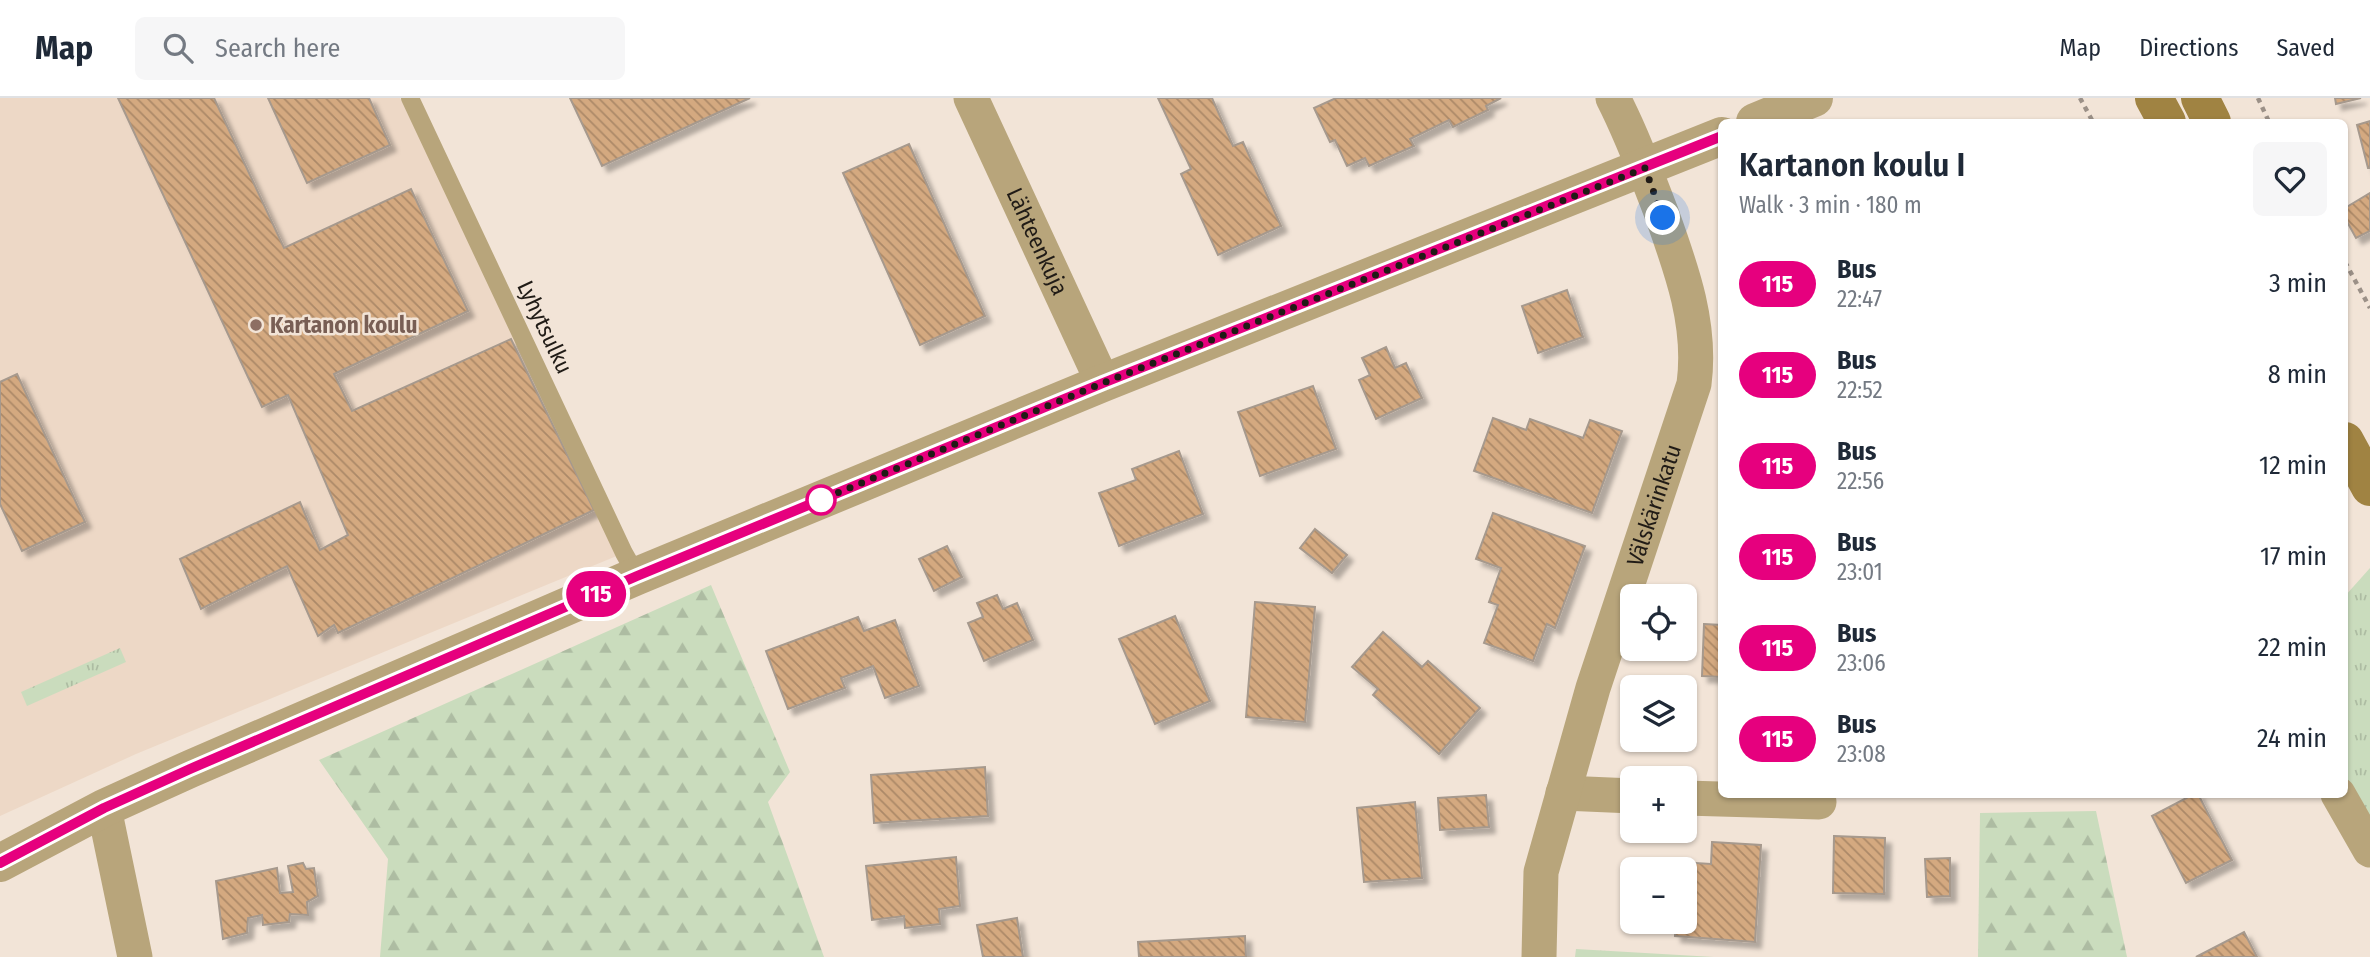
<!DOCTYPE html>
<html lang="en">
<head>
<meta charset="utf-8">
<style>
  body { margin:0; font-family:"Fira Sans Condensed",sans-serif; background:#f6f6f7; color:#1f2937; height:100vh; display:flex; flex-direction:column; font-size:26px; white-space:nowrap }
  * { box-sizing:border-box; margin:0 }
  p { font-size:23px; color:#747a83 }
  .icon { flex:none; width:38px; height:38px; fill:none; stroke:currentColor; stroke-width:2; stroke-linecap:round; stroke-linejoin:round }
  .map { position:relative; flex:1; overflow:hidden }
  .panel { position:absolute; left:1718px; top:21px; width:630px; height:679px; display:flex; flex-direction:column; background:#fff; border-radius:10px; box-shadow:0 2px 5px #0004 }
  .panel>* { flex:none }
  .badge { padding:0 14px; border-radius:23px; font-size:24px; line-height:46px }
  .fabs { position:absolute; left:1620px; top:486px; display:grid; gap:14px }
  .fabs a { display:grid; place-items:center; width:77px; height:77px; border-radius:10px; background:#fff; box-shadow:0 2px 5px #0004; font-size:35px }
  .you { position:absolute; width:35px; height:35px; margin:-18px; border:5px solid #fff; border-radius:50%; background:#1a73e8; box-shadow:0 0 0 10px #1a73e833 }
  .map>.badge { position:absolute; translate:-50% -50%; box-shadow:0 0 0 4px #fff }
  .round { display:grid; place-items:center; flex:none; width:74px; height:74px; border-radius:10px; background:#f6f6f7 }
  .summary { display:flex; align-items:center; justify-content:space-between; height:119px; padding:0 21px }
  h1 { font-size:33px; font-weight:600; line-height:52px }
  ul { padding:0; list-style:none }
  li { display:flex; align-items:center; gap:21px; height:91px; padding:0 21px }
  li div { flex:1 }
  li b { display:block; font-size:26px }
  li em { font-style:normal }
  li .badge { min-width:77px; font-weight:700; text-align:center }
  header { display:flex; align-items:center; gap:42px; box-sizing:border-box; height:98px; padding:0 35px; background:#fff; border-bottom:2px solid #e0e1e3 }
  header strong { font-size:33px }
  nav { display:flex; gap:38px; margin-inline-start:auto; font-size:24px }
  .search { width:490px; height:63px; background:#f6f6f7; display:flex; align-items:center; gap:18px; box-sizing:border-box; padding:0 24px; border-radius:10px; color:#747a83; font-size:26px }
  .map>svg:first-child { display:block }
</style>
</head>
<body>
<header>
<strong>Map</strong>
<div class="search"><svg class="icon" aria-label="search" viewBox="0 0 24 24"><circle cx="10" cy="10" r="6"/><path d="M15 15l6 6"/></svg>Search here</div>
<nav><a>Map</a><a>Directions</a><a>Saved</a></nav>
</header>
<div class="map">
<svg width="2370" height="859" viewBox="0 0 2370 859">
  <defs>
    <pattern id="grass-tufts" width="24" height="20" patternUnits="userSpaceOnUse" patternTransform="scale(1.75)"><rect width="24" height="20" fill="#cadcbd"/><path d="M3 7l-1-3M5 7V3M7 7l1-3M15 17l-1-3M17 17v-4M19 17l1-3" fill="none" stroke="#adbca2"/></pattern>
    <pattern id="forest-firs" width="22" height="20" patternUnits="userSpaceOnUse" patternTransform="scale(1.75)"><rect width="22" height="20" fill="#cadcbd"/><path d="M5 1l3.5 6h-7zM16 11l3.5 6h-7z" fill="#adbca2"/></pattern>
    <pattern id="building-back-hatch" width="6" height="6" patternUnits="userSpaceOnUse" patternTransform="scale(1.75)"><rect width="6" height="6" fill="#d4a980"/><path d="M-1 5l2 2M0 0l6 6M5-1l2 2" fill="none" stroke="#ac8968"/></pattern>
    <filter id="shadow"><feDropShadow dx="6" dy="6" stdDeviation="2" flood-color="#0004"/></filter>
  </defs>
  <rect width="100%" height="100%" fill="#f2e4d7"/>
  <path fill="#edd8c6" d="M 0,0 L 400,0 L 624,455 L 136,656 L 0,718 Z"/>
  <g fill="url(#grass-tufts)">
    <path d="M 2370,470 L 2370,737 L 2345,694 L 2345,498 Z"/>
    <path d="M 120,550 L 126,564 L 27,608 L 21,594 Z"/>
    <path d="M 1576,851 L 1714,859 L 1575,859 Z"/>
  </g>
  <g fill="url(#forest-firs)">
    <path d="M 711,487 L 790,674 L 768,704 L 824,859 L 380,859 L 388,761 L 319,662 Z"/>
    <path d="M 2096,713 L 2127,859 L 1978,859 L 1980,715 Z"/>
  </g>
  <g fill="url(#building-back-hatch)" stroke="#a6998d" stroke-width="2" filter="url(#shadow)">
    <path d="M 118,0 L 214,0 L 284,150 L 411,91 L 468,213 L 334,276 L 352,313 L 511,241 L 594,412 L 338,535 L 334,527 L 318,538 L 287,468 L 201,511 L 180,461 L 300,404 L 320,452 L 348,437 L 288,297 L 262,309 Z"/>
    <path d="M 268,0 L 369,0 L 390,47 L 307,85 Z"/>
    <path d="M 570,0 L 750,0 L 602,68 Z"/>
    <path d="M 1158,0 L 1212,0 L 1233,48 L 1243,44 L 1281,128 L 1218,157 L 1181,76 L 1191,71 Z"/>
    <path d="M 1336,0 L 1501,0 L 1486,8 L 1488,12 L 1453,29 L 1449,22 L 1410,41 L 1414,48 L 1369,68 L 1365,60 L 1347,68 L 1335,42 L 1330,44 L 1314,10 Z"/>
    <path d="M 2335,0 L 2361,0 L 2336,6 Z"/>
    <path d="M 2370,23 L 2370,70 L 2368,70 L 2357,27 Z"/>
    <path d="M 909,46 L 985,218 L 920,247 L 843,75 Z"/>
    <path d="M 2370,95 L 2370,133 L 2356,140 L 2345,120 L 2345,110 Z"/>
    <path d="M 1567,192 L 1583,239 L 1538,255 L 1522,208 Z"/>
    <path d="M 1386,249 L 1395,270 L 1406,265 L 1422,300 L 1376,321 L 1359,282 L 1370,277 L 1362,260 Z"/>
    <path d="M 17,276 L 85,424 L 22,453 L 0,406 L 0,284 Z"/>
    <path d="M 1313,288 L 1336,351 L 1260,378 L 1238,314 Z"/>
    <path d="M 1493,320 L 1526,332 L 1530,321 L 1583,340 L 1590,322 L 1622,333 L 1592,415 L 1474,373 Z"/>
    <path d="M 1179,353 L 1203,416 L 1119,448 L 1099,395 L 1136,382 L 1132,371 Z"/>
    <path d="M 1493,415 L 1585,448 L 1555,530 L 1547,526 L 1533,563 L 1484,545 L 1498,507 L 1489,504 L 1501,470 L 1476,461 Z"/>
    <path d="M 1315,431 L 1347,457 L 1332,475 L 1300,450 Z"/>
    <path d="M 947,448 L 962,479 L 934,493 L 919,461 Z"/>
    <path d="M 997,497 L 1003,511 L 1017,505 L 1033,542 L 984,563 L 968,525 L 983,519 L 977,505 Z"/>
    <path d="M 1255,504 L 1315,509 L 1305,624 L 1246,619 Z"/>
    <path d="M 1175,518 L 1210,603 L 1155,626 L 1119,541 Z"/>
    <path d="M 858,519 L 864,533 L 895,522 L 919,588 L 885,600 L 873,568 L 841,580 L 845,590 L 788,611 L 766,553 Z"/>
    <path d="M 1704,526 L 1722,527 L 1722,579 L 1702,578 Z"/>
    <path d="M 1383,534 L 1422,569 L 1428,563 L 1480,610 L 1439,656 L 1373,597 L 1378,591 L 1352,569 Z"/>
    <path d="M 985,669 L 988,718 L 874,725 L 871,677 Z"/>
    <path d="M 2194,696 L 2198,696 L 2232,762 L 2186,785 L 2152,718 Z"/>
    <path d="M 1486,697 L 1489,729 L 1440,732 L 1438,700 Z"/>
    <path d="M 1415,704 L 1422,780 L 1364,784 L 1357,710 Z"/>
    <path d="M 1834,738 L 1885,740 L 1884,796 L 1833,795 Z"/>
    <path d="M 1712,744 L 1761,747 L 1755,844 L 1675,838 L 1676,824 L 1685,824 L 1685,772 L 1679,772 L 1680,764 L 1711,766 Z"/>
    <path d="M 956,759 L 960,808 L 939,811 L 940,826 L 905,830 L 904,818 L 872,822 L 866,768 Z"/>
    <path d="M 1950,760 L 1950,798 L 1927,799 L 1925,761 Z"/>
    <path d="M 303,765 L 306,771 L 314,770 L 318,798 L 307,804 L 308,817 L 290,816 L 289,824 L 263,827 L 262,817 L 248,820 L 247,835 L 223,841 L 216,783 L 277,770 L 280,795 L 293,794 L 288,768 Z"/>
    <path d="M 1017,820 L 1023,859 L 983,859 L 977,827 Z"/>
    <path d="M 2244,834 L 2257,859 L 2196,859 Z"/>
    <path d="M 1245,838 L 1246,859 L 1139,859 L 1138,844 Z"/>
  </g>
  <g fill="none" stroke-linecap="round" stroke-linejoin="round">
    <g stroke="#9b9087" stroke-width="4.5" stroke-dasharray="5 5" stroke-linecap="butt">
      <path d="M 2080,0 L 2093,24"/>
      <path d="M 2258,0 L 2269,24"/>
      <path d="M 2345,164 L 2370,210"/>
    </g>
    <path stroke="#b8a57b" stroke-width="18" d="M 410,0 L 624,455 L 637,478"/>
    <g stroke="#b8a57b" stroke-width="35">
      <path id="s1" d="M 971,0 L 1103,285"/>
      <path d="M 1563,695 L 1633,698"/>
      <path d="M 2338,696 L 2370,752"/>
      <path d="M 1685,700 L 1819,704"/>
      <path d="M 104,710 L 135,859"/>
      <path id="s2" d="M 1539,859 L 1541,774 L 1593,590 L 1694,286 C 1702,226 1681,170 1661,114 C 1646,75 1632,37 1613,0"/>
    </g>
    <g stroke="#b8a57b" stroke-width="38">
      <path d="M 1755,24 L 1814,0"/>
      <path d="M 0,765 L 104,710 L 190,671 L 637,478 L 1103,285 L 1722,38"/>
    </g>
    <g stroke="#a08342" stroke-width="38">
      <path d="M 2154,0 L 2167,24"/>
      <path d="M 2200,0 L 2212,24"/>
      <path d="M 2345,343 L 2370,389"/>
    </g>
  </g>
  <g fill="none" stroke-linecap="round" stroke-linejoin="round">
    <g stroke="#fff" stroke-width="16">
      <path id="line" d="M 0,765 L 104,710 L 190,671 L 637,478 L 1103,285 L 1722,38"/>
    </g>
    <use href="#line" stroke="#e6007e" stroke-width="10"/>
    <path stroke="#201b16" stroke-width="7" stroke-dasharray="0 12.6" d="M 821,402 L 818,403 L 1103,285 L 1645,70 L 1663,120"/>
  </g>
  <circle fill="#8d6e63" stroke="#f2e4d7" stroke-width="2.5" cx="256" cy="227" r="7"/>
  <circle fill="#fff" stroke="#e6007e" stroke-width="3.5" cx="821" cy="402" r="14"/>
  <g text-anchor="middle" stroke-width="5" stroke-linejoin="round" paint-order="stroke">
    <g font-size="23" fill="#201b16" stroke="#f2e4d7">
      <text dy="8" stroke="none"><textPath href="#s1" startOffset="158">Lähteenkuja</textPath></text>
      <text transform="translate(545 229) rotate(65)" y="8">Lyhytsulku</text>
      <text dy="8" stroke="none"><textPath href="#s2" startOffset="469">Välskärinkatu</textPath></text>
    </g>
    <g font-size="23" font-weight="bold" fill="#785e54" stroke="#f2e4d7" text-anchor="start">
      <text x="270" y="235">Kartanon koulu</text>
    </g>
  </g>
</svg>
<div class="fabs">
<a><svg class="icon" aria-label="locate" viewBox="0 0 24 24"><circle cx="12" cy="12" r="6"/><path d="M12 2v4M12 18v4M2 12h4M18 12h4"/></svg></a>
<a><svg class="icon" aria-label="layers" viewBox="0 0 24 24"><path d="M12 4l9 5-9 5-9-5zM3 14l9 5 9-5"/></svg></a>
<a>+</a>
<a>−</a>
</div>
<div class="you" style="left:1663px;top:120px"></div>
<b class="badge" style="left:596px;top:496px;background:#e6007e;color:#fff">115</b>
<section class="panel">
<div class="summary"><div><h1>Kartanon koulu I</h1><p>Walk · 3 min · 180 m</p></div><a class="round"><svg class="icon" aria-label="heart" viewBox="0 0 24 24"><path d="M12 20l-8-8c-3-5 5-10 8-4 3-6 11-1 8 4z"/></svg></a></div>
<ul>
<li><span class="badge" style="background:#e6007e;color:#fff">115</span><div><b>Bus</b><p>22:47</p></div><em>3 min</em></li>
<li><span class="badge" style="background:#e6007e;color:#fff">115</span><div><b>Bus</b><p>22:52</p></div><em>8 min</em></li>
<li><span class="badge" style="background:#e6007e;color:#fff">115</span><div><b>Bus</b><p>22:56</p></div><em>12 min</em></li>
<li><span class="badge" style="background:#e6007e;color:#fff">115</span><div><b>Bus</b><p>23:01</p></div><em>17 min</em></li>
<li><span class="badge" style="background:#e6007e;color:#fff">115</span><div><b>Bus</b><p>23:06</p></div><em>22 min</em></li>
<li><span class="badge" style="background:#e6007e;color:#fff">115</span><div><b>Bus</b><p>23:08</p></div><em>24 min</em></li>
</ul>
</section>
</div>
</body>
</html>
